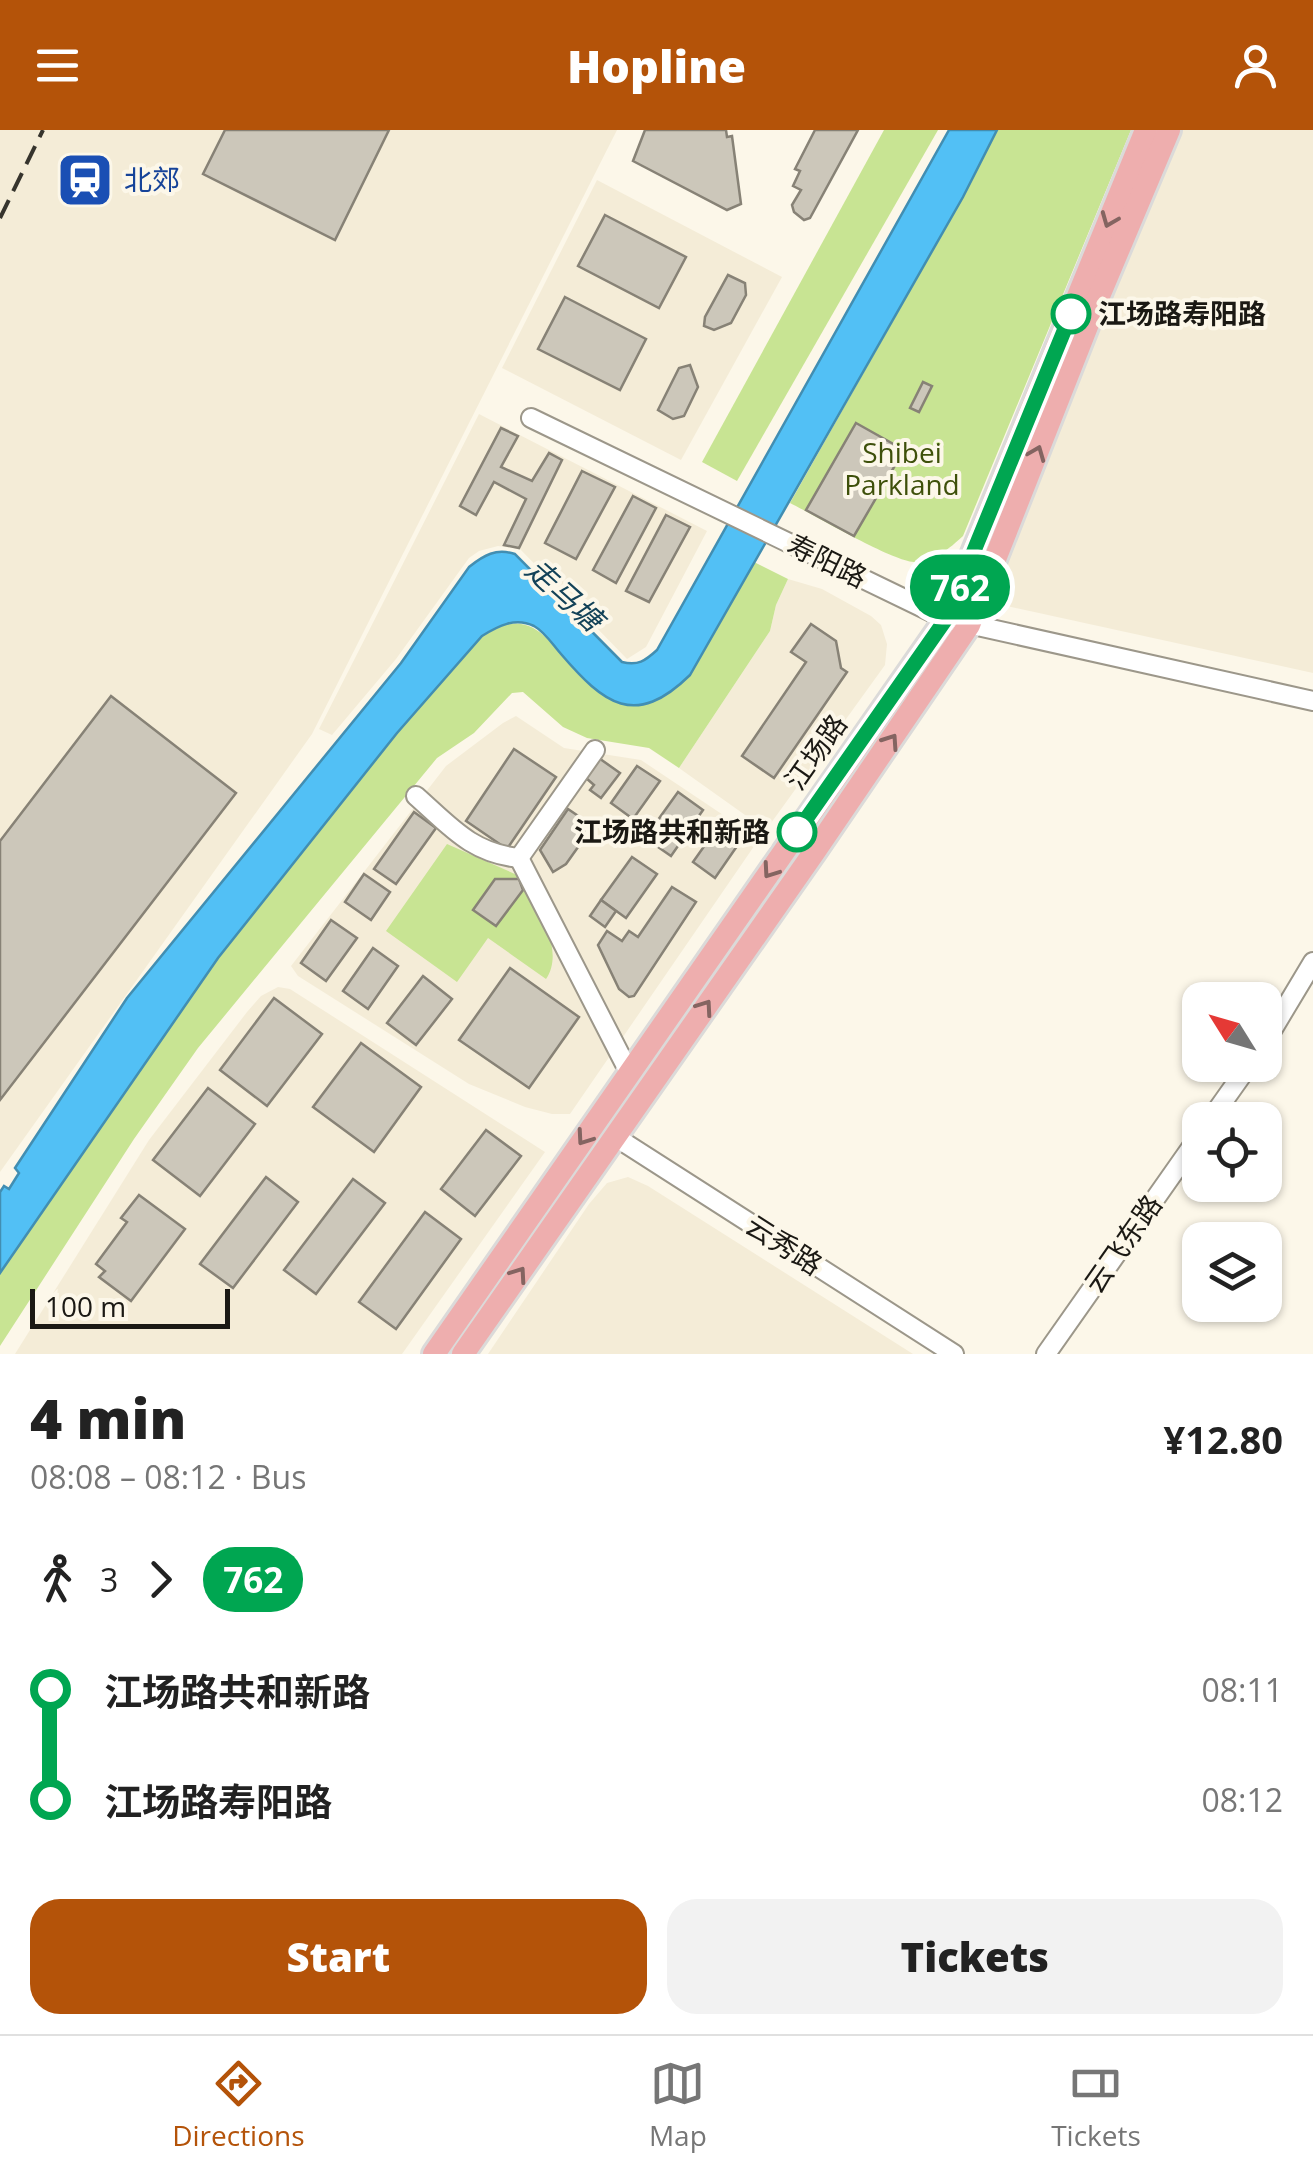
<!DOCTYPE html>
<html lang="en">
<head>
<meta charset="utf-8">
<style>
  body { margin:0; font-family:"Open Sans","Noto Sans SC",sans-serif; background:#f2f2f2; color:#222; height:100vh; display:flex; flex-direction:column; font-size:38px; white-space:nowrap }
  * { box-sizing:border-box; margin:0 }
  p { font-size:32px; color:#767676 }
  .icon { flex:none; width:55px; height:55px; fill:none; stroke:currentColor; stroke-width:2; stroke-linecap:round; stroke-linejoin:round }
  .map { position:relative; height:1224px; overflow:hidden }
  .details { display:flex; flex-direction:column; background:#fff; flex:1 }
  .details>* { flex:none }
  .badge { padding:0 20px; border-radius:32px; font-size:35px; line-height:65px }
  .needle { width:65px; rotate:307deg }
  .buttons { position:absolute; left:1182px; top:852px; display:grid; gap:20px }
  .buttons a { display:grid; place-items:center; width:100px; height:100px; border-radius:20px; background:#fff; box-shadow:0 2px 8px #0004; font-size:50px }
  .scale { position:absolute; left:30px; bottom:25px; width:200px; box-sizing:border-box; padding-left:10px; border:5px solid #1b1914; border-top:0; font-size:28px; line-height:35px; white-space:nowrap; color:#1b1914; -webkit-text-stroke:8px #fcf7e9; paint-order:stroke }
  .map>.badge { position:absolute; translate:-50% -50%; box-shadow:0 0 0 5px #fff }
  .legs { display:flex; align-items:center; gap:15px; height:110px; padding:0 30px; font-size:32px }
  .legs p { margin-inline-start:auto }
  .summary { display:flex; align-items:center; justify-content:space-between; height:170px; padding:0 30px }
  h1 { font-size:55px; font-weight:800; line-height:75px }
  .primary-button { display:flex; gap:20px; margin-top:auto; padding:20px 30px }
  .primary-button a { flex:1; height:115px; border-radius:30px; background:#b45309; color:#fff; font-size:40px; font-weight:800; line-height:115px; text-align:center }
  .primary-button a+a { background:#f2f2f2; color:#222 }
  ul { padding:0 30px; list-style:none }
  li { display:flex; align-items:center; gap:35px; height:110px; font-size:38px }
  li i { display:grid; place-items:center; width:15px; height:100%; margin:0 12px; background:currentColor }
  li i::after { content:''; width:25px; height:25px; margin:-12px; border:8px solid; border-radius:50%; background:#fff }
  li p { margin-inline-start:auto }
  li:first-child i { background:linear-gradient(#0000 50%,currentColor 0) }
  li:last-child i { background:linear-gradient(currentColor 50%,#0000 0) }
  header { display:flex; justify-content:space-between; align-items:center; height:130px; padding:0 30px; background:#b45309; color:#fff; font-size:45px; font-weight:800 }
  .dock { display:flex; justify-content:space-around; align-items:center; height:140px; border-top:2px solid #e0e0e0; background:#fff; font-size:28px; color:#767676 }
  .dock a { display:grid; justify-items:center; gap:5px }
  .dock .active { color:#b45309 }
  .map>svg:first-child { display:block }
</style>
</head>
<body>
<header><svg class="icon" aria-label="menu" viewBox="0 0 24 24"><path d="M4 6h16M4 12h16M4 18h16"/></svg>Hopline<svg class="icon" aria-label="person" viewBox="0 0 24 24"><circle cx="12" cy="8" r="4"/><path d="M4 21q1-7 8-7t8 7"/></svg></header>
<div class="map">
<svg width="1313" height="1224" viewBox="0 0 1313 1224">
  <rect width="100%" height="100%" fill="#fcf7e9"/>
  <g fill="#f4ecd7">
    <path d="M 0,0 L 617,0 L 312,604 L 0,1042 Z"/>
    <path d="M 1154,0 L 1313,0 L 1313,543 L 966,467 Z"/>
    <path d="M 597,50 L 782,147 L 681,330 L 502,238 Z"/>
    <path d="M 479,284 L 707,401 L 646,517 L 627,529 L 520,419 L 498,416 L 479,421 L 469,428 L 396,529 L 332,605 L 319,599 Z"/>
    <path d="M 788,449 L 822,459 L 871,486 L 881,495 L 887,514 L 885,535 L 766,700 L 679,638 L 770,501 L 776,475 Z"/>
    <path d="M 516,586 L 564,618 L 641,630 L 759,709 L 570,984 L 552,984 L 525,977 L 469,954 L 298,846 L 291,836 L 446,636 L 503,593 Z"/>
    <path d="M 278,857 L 290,859 L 545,1022 L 402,1224 L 15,1224 L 149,1010 L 247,882 L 261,866 Z"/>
    <path d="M 628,1047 L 648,1056 L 913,1224 L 488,1224 L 589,1074 L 607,1053 Z"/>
  </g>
  <g fill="#c8e493">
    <path d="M 884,0 L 938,0 L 737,351 L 702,332 Z"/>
    <path d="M 997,0 L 1131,0 L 963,406 C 950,418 934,432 914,432 C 892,431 814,385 790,373 L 963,67 Z"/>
    <path d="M 754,432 L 788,449 L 776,475 L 770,501 L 679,638 L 649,618 L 587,608 L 563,597 L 523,562 L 512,563 L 474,603 L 437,628 L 198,918 L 134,1009 L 0,1216 L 0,1143 L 165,899 L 218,828 L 397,603 L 482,505 C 531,475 548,510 578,544 L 690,545 Z"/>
    <path d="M 447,714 L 524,748 C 536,775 566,820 546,849 L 488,808 L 457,852 L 386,801 Z"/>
  </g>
  <path fill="#52c0f5" stroke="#428eb2" stroke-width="2.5" d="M 949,0 L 997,0 L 963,67 L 690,545 C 635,599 604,574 561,524 C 553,515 545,502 534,496 C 515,487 498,496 482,506 L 397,603 L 218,828 L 0,1143 L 0,1062 L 4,1056 L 9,1059 L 19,1043 L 15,1038 L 127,868 L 401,533 L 469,437 C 484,425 496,418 515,424 L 622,532 C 638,536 645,531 657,520 Z"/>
  <g fill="#ccc7ba" stroke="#878276" stroke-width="2.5">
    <path d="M 225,0 L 389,0 L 335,110 L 203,44 Z"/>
    <path d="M 645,0 L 726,0 L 727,7 L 732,6 L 741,74 L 727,80 L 633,31 Z"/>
    <path d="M 815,0 L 858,0 L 810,88 L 804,90 L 794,82 L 792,75 L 801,60 L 793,56 L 800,41 L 795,39 Z"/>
    <path d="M 605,85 L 686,127 L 659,178 L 578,136 Z"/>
    <path d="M 728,145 L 745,153 L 746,165 L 731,193 L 714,200 L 704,196 L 705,187 Z"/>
    <path d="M 565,167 L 646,209 L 620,260 L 538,219 Z"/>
    <path d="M 690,235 L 698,257 L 684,286 L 673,289 L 658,280 L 679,238 Z"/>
    <path d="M 923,252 L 932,256 L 919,282 L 910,278 Z"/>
    <path d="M 856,293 L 904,320 L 854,406 L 806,380 Z"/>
    <path d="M 501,298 L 518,306 L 501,337 L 532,351 L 549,323 L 562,330 L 519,418 L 504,415 L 526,369 L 494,352 L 476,385 L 460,376 Z"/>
    <path d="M 582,341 L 615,357 L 576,429 L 545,413 Z"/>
    <path d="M 633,366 L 656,378 L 616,453 L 593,440 Z"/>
    <path d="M 666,385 L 690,397 L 649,472 L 626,461 Z"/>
    <path d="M 811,494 L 836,511 L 841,538 L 847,542 L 774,648 L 742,626 L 806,532 L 791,522 Z"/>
    <path d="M 111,566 L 236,663 L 0,970 L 0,711 Z"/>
    <path d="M 514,619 L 556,647 L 507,719 L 466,691 Z"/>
    <path d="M 596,626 L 620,643 L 601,668 L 590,660 L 594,655 L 586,648 L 592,640 L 588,637 Z"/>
    <path d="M 637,636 L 660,651 L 633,689 L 611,673 Z"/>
    <path d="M 678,662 L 703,680 L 671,726 L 645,708 Z"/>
    <path d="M 568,679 L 593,696 L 566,734 L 553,742 L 540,720 Z"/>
    <path d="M 414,682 L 436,698 L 396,754 L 374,739 Z"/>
    <path d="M 722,691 L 744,706 L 715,748 L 693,732 Z"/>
    <path d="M 632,727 L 657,744 L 626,788 L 601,770 Z"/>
    <path d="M 364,744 L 390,762 L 371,790 L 345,772 Z"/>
    <path d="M 495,749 L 519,749 L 523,760 L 496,796 L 473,780 Z"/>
    <path d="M 672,757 L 696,772 L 634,866 L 629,867 L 619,859 L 598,815 L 607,801 L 622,811 L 629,801 L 638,807 Z"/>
    <path d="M 601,770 L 616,781 L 605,797 L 590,786 Z"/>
    <path d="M 331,790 L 357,808 L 326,851 L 301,833 Z"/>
    <path d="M 373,818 L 398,836 L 368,879 L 343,861 Z"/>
    <path d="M 510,838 L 579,887 L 529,958 L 459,910 Z"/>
    <path d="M 423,846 L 452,869 L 416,915 L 387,893 Z"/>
    <path d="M 274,868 L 322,904 L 267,976 L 220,940 Z"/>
    <path d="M 361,913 L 421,957 L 374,1022 L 313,977 Z"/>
    <path d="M 208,958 L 255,994 L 200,1066 L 153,1030 Z"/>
    <path d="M 486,1000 L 521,1026 L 475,1086 L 441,1059 Z"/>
    <path d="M 266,1047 L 298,1072 L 233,1158 L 200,1134 Z"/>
    <path d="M 353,1049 L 385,1073 L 316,1164 L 284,1140 Z"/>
    <path d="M 139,1065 L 185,1099 L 131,1171 L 99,1147 L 105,1141 L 96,1134 L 127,1092 L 121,1088 Z"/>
    <path d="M 425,1082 L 461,1109 L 396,1199 L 359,1172 Z"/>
  </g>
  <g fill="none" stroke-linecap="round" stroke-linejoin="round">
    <g stroke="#9c978a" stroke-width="22">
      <g id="minor">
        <path d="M 531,288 L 946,489 L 1313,571"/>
        <path d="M 416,666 C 450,696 471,723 519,728"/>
        <path d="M 519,728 L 629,942"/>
        <path d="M 519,728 L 595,620"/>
        <path d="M 1265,912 L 1313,832"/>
        <path d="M 1210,990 L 1249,935"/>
        <path d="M 614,1006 L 954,1224"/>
        <path d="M 1046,1224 L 1200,1005"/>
      </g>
    </g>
    <g stroke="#dbdad9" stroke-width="28">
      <g id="major">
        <path d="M 434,1224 L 946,489 L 1146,0"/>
        <path d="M 463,1224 L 815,721 L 969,495 L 1099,166 L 1169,0"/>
      </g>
    </g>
    <use href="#minor" stroke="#fff" stroke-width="18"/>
    <use href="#major" stroke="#eeaeae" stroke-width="22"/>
    <path stroke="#36342d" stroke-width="4" stroke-dasharray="20 10" stroke-linecap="butt" d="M 0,88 L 43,0"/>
  </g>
  <defs><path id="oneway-chevron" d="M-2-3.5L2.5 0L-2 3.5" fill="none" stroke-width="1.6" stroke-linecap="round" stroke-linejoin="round" transform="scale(2.5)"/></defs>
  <g stroke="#846461">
    <use href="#oneway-chevron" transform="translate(1109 90) rotate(112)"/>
    <use href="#oneway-chevron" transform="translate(1037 323) rotate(-68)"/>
    <use href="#oneway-chevron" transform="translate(891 611) rotate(-56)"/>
    <use href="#oneway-chevron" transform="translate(770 741) rotate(125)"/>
    <use href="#oneway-chevron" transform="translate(705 877) rotate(-55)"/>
    <use href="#oneway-chevron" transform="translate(584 1008) rotate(125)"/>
    <use href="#oneway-chevron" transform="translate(519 1144) rotate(-55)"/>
  </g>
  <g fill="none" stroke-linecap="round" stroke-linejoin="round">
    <g stroke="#fff" stroke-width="22">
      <path id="line-1" d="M 797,702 L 946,489 L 1071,184"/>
    </g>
    <use href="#line-1" stroke="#00a651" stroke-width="15"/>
  </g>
  <defs>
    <g id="station-square" transform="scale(2.875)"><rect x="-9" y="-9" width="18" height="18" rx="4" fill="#1a4fb4" stroke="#fcf7e9"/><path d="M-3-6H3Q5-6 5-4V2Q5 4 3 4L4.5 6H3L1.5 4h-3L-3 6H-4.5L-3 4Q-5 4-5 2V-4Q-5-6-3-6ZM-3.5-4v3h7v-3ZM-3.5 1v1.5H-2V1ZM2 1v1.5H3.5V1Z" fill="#fff"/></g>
  </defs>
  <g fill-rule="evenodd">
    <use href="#station-square" x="85" y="50"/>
  </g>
  <g fill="#fff" stroke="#00a651" stroke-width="5">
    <circle cx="1071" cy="184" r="18"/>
    <circle cx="797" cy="702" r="18"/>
  </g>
  <g text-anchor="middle" stroke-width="8" stroke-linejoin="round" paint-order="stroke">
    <g font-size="28" fill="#164399" stroke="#fcf7e9" text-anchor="start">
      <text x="124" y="60">北郊</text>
    </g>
    <g font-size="28" font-weight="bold" fill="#1b1914" stroke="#fcf7e9" text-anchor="start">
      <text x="1098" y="194">江场路寿阳路</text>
      <text x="770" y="712" text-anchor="end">江场路共和新路</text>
    </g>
    <g font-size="28" fill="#3e500a" stroke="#fcf7e9">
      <text x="902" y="333">Shibei<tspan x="902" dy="32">Parkland</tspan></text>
    </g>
    <g font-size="28" fill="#1b1914" stroke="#fcf7e9">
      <text transform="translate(827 431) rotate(26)" y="10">寿阳路</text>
      <text transform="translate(816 622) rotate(-55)" y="10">江场路</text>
      <text transform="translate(1123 1114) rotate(-55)" y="10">云飞东路</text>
      <text transform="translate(784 1115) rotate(33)" y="10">云秀路</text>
    </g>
    <g font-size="30" font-style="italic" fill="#134258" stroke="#fcf7e9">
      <text transform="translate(564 465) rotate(42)" y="10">走马塘</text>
    </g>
  </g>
</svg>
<div class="buttons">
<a><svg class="needle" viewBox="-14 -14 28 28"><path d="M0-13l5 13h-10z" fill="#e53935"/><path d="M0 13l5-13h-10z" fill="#767676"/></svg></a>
<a><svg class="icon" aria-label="locate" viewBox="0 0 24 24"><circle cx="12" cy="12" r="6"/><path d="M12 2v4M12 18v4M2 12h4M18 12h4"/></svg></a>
<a><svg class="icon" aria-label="layers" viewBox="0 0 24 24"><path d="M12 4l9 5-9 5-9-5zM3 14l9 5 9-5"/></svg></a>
</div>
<div class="scale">100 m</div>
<b class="badge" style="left:960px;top:457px;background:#00a651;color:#fff">762</b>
</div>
<section class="details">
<div class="summary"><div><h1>4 min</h1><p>08:08 – 08:12 · Bus</p></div><b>¥12.80</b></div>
<div class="legs"><svg class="icon" aria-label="walk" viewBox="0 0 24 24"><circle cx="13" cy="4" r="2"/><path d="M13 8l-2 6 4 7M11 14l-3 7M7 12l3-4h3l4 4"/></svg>3<svg class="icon" aria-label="forward" viewBox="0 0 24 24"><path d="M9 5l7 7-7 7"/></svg><b class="badge" style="background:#00a651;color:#fff">762</b></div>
<ul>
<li><i style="color:#00a651"></i><b>江场路共和新路</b><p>08:11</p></li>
<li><i style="color:#00a651"></i><b>江场路寿阳路</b><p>08:12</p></li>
</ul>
<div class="primary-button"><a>Start</a><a>Tickets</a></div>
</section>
<nav class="dock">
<a class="active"><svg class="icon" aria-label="directions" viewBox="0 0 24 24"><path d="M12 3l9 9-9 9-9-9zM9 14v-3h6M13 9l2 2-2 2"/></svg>Directions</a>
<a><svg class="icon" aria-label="map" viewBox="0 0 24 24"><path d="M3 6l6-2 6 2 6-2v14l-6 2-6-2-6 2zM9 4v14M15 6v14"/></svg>Map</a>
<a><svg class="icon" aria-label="tickets" viewBox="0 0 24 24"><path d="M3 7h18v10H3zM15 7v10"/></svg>Tickets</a>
</nav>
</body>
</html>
